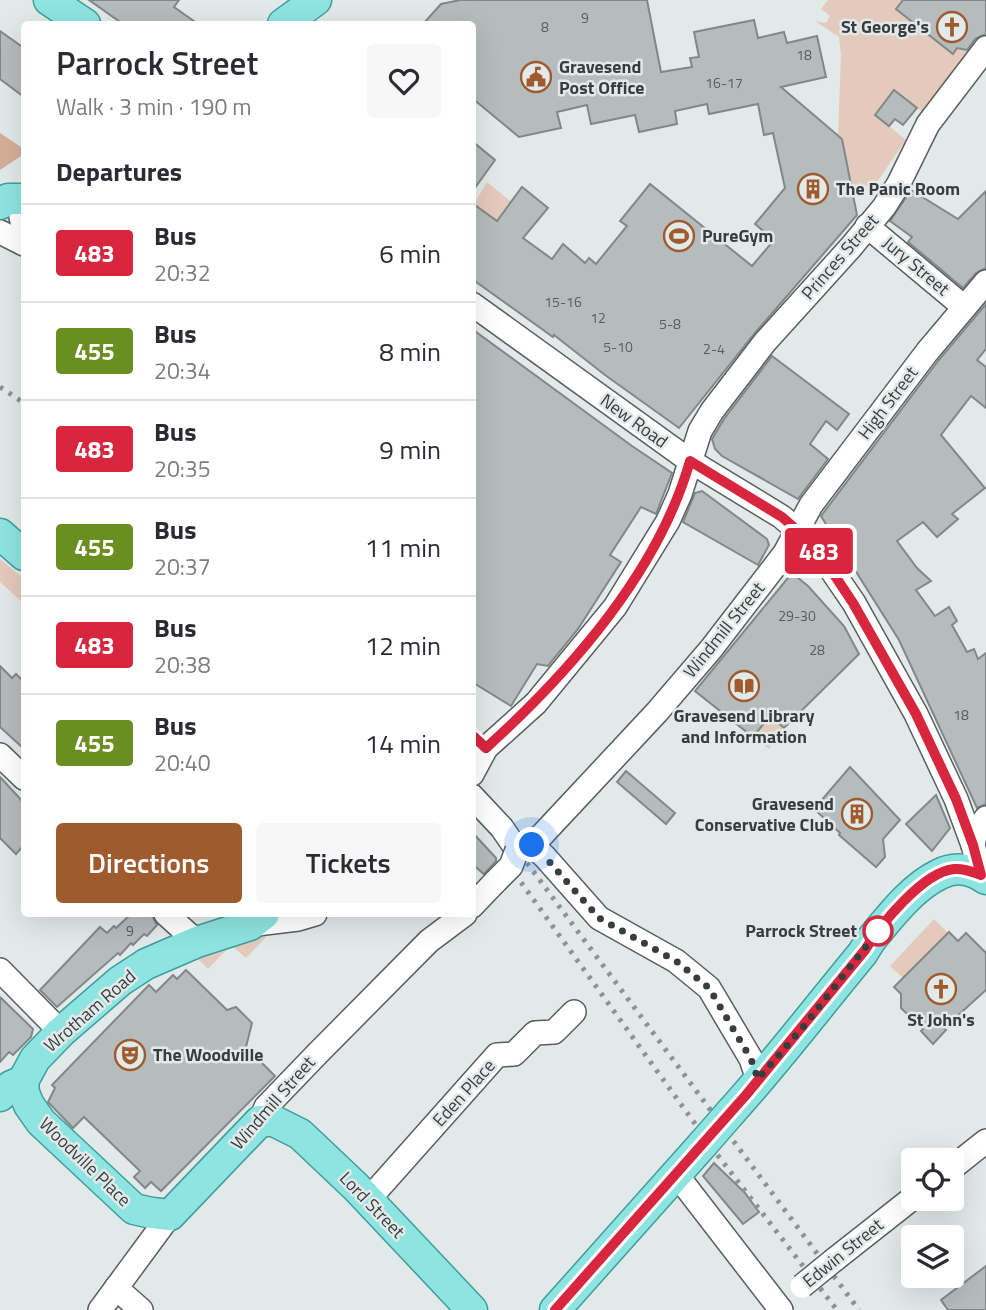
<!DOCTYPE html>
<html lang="en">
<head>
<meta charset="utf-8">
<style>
  body { margin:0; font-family:"Titillium Web",sans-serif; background:#f7f7f7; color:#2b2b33; height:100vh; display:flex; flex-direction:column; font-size:26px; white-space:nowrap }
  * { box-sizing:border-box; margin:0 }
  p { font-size:23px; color:#7c7c81 }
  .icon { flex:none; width:38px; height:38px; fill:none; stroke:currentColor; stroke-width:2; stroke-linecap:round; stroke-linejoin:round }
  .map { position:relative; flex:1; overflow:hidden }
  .sheet { position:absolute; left:21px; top:21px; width:455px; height:896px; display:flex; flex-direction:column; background:#fff; border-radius:7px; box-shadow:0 7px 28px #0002 }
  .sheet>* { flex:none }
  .badge { padding:0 14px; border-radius:5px; font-size:24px; line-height:46px }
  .fabs { position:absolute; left:901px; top:1148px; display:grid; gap:14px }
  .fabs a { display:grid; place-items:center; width:63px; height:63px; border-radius:7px; background:#fff; box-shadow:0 7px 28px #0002; font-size:35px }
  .you { position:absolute; width:35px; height:35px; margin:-18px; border:5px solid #fff; border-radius:50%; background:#1a73e8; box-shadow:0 0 0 10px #1a73e833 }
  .map>.badge { position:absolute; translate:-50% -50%; box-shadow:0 0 0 4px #fff }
  h2 { padding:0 35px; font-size:26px; line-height:63px }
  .round { display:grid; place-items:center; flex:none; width:74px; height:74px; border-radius:7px; background:#f7f7f7 }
  .overview { display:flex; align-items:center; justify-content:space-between; height:119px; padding:0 35px }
  h1 { font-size:33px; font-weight:600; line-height:52px }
  .cta { display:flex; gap:14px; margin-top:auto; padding:14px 35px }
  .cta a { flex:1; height:80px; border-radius:7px; background:#9f5a2e; color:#fff; font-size:28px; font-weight:600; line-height:80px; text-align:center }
  .cta a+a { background:#f7f7f7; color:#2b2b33 }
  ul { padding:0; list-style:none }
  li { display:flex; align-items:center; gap:21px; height:98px; padding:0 35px; border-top:2px solid #e1e1e2 }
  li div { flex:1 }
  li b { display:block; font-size:26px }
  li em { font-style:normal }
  li .badge { min-width:77px; font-weight:700; text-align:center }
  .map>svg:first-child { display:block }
</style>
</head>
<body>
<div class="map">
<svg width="986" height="1310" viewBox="0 0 986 1310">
  <rect width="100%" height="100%" fill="#e2e9e9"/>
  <g fill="#e4cabc">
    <path d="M 828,0 L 986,0 L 986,37 L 926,115 L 894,90 L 875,115 L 906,140 L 872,189 L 865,185 L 852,191 L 838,135 L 841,55 L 839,37 L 815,21 L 826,23 L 830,16 L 821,9 Z"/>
    <path d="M 487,182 L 531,218 L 489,232 L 473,206 Z"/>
    <path d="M 0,559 L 24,579 L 24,604 L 0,582 Z"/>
    <path d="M 770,716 L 784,728 L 769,749 L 753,737 Z"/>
    <path d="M 934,919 L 948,933 L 903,978 L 890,966 Z"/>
    <path d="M 264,935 L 266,937 L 246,958 L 231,945 L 208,969 L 196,957 L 258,936 Z"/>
  </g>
  <path fill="#d6af99" d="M 0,133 L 24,149 L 24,154 L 0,170 Z"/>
  <g fill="#b5bcbc" stroke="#828888" stroke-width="2">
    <path d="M 89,0 L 179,0 L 174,7 L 198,24 L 123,24 Z"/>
    <path d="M 460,0 L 647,0 L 661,72 L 692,67 L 690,58 L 699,57 L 694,32 L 754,20 L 758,38 L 784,32 L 787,43 L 817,36 L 826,77 L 781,87 L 842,139 L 857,215 L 755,333 L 679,428 L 605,375 L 554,335 L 553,337 L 472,279 L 472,203 L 497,221 L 522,187 L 548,208 L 523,238 L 552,259 L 563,244 L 585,263 L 589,258 L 596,264 L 627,226 L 620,221 L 650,184 L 752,266 L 774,240 L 755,224 L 785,188 L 773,133 L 764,135 L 758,104 L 709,114 L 707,104 L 675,111 L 677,124 L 639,132 L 635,115 L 591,124 L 587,105 L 557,112 L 561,128 L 519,137 L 472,98 L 472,24 L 423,24 L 441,4 Z"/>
    <path d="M 903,0 L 986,0 L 986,34 L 975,39 L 967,50 L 957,48 L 953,54 L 896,9 Z"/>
    <path d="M 0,31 L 24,48 L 24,97 L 0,79 Z"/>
    <path d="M 894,90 L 917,108 L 903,125 L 895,119 L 889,126 L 875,115 Z"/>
    <path d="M 472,141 L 495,160 L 472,192 Z"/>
    <path d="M 911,190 L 958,219 L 986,191 L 986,268 L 976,273 L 963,288 L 908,242 L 912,237 L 890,221 Z"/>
    <path d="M 986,304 L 986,349 L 977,360 L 986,367 L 986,408 L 971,396 L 941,435 L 985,488 L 952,514 L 958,519 L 937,537 L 923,522 L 897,541 L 917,568 L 931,581 L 916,590 L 935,616 L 949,607 L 957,621 L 952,625 L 967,652 L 974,649 L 978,659 L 986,653 L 986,804 L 977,808 L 899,640 L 821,516 L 938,361 Z"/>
    <path d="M 472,329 L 632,446 L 672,473 L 656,514 L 641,507 L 610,555 L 621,562 L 578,629 L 548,666 L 537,664 L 511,706 L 472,682 Z"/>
    <path d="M 772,356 L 849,414 L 837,430 L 826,421 L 810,444 L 828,459 L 798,499 L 722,456 L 715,449 L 712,439 L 724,419 Z"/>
    <path d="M 702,491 L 767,539 L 769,545 L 758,565 L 683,522 L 695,493 Z"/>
    <path d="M 792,573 L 808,586 L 844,626 L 859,654 L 784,728 L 770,716 L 753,737 L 695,691 Z"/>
    <path d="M 0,666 L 12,678 L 16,674 L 24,682 L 24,749 L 0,727 Z"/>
    <path d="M 850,767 L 900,820 L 883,839 L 885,857 L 876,867 L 839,835 L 840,833 L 814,809 Z"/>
    <path d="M 626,771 L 675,813 L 666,824 L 617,782 Z"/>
    <path d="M 0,777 L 24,803 L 24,845 L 16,854 L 0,838 Z"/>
    <path d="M 936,795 L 950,828 L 932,851 L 906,824 Z"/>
    <path d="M 472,832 L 496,858 L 496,861 L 484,874 L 472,864 Z"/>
    <path d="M 131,914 L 151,914 L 157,925 L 147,936 L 144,934 L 133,945 L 131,943 L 120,955 L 118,953 L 57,1007 L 40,990 L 100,927 L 107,933 L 114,926 L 116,928 Z"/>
    <path d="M 949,932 L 958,941 L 966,933 L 986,953 L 986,990 L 944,1028 L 946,1030 L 933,1044 L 921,1031 L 923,1029 L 901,1008 L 901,994 L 894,987 Z"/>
    <path d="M 186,970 L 227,1010 L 236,1007 L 252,1023 L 246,1047 L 275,1076 L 161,1191 L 151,1182 L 145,1188 L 134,1177 L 140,1171 L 84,1117 L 73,1128 L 48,1102 L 55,1088 L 52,1085 L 149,985 L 156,992 L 173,975 L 177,979 Z"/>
    <path d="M 0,997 L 33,1029 L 31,1037 L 13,1055 L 9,1052 L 0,1062 Z"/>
    <path d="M 714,1163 L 745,1193 L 759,1212 L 743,1224 L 703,1176 Z"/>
    <path d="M 986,1266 L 986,1310 L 948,1310 L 941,1300 Z"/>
  </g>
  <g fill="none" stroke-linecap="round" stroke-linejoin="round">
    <g stroke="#595f5f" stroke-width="26">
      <g id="minor">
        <path d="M 24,200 L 21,217 L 24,230"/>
        <path d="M 867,226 L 964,307"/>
        <path d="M 0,232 L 24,244"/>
        <path d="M 472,304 L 690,461 L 782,517 L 815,546 L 854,603 L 916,714 L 956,799 L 973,845 L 981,875"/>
        <path d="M 0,755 L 24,778"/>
        <path d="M 472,774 L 486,748 L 536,703 L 615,607 L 668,521 L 680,494 L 700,431 L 712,411 L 765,342 L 851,247 L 884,207 L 898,185 L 928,124 L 986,48"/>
        <path d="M 472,796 L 502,828 L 517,850 L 532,845 L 543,834 L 657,712 L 711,649 L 785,553 L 811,505 L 927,352 L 986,282"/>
        <path d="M 532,845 L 545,857 L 599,918 L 676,961 L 709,988 L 751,1059 L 758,1079"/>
        <path d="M 973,845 L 976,832 L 986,818"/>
        <path d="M 472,906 L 496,881"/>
        <path d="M 166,914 L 197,942"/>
        <path d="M 250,925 L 298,919 L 315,914"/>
        <path d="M 0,970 L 61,1032"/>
        <path d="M 260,1121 L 266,1107 L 318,1053 L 429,941 L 465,914"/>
        <path d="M 952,1168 L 986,1141"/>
        <path d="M 676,1174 L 781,1310"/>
        <path d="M 368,1200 L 497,1055 L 514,1054 L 535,1033 L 554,1032 L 574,1012"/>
        <path d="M 834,1260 L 914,1197"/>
        <path d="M 116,1288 L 141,1310"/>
        <path d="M 100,1310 L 170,1215"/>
      </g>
    </g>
    <g stroke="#3f9e9b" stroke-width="33">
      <g id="major">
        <path d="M 49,0 L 85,24"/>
        <path d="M 283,24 L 316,0"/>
        <path d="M 0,204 L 8,199 L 24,199"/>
        <path d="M 0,534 L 24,555"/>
        <path d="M 23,1081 L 24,1093 L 29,1105 L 41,1122 L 134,1209 L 152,1213 L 170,1215 L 260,1121 L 274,1121 L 300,1134 L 356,1187 L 472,1310"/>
        <path d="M 0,1096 L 11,1086 L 23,1081 L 35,1059 L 61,1032 L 120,981 L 146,964 L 197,942 L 250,925 L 264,914"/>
        <path d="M 731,1112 C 777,1061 818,1007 862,954 C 866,948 869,942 874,936 C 892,914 914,886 940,874 C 955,866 972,869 986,879"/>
        <path d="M 555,1310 L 703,1144"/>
      </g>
    </g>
    <use href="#minor" stroke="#fff" stroke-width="23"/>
    <use href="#major" stroke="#8ee4e1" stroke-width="30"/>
    <g stroke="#8d9292" stroke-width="5" stroke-dasharray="3.5 7" stroke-linecap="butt">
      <path d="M 0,387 L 24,403"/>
      <path d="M 527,863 L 859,1310"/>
      <path d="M 515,874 L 719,1157 L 837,1310"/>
    </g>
    <g stroke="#595f5f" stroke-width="26" stroke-linecap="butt">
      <g id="minor-bridge">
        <path d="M 496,881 L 511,866 L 517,850"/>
        <path d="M 802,1286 L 834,1260"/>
      </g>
    </g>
    <g stroke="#3f9e9b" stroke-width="33" stroke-linecap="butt">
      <path id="major-bridge" d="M 703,1144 L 731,1112"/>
    </g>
    <use href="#minor-bridge" stroke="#fff" stroke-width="23"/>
    <use href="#major-bridge" stroke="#8ee4e1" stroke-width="30"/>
  </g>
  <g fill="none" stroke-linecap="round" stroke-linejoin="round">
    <g stroke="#fff" stroke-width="16">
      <path id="line" d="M 472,735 L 486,748 C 571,671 658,573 690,461 L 782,517 L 815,546 L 853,603 L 916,714 L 956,799 L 973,845 L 981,875 C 973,872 964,868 954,869 C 923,872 880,925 865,950 L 746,1095 L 555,1310"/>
    </g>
    <use href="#line" stroke="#d7263d" stroke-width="10"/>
    <path stroke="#3a3d3d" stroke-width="7" stroke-dasharray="0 12.6" d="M 532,845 L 545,857 L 599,918 L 676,961 L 709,988 L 751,1059 L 758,1079 L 804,1026 L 878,931"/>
  </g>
  <defs>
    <g id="church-ring" transform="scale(1.575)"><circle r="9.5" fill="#e2e9e9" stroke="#9f5a2e" stroke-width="1.5"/><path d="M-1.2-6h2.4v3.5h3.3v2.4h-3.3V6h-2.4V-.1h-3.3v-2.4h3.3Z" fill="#9f5a2e"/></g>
    <g id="civic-ring" transform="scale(1.575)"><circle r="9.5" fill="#e2e9e9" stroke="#9f5a2e" stroke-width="1.5"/><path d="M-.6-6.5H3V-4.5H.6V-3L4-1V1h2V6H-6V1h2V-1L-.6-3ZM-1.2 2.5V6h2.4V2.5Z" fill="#9f5a2e"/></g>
    <g id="building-ring" transform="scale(1.575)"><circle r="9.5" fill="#e2e9e9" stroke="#9f5a2e" stroke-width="1.5"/><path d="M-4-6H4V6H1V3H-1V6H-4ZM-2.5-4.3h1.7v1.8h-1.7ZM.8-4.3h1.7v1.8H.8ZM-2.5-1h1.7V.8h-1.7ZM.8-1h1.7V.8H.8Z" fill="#9f5a2e"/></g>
    <g id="stadium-ring" transform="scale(1.575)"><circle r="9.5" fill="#e2e9e9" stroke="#9f5a2e" stroke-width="1.5"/><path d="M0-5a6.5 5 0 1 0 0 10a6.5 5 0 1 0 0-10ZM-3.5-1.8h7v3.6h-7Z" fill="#9f5a2e"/></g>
    <g id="library-ring" transform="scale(1.575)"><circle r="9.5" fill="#e2e9e9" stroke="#9f5a2e" stroke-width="1.5"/><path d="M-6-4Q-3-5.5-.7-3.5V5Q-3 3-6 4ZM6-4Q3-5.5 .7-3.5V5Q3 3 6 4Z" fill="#9f5a2e"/></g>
    <g id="theatre-ring" transform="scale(1.575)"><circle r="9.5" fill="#e2e9e9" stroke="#9f5a2e" stroke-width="1.5"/><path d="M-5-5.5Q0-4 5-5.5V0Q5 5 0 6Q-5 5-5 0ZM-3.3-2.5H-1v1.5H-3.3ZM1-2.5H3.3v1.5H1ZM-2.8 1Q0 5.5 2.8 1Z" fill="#9f5a2e"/></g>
  </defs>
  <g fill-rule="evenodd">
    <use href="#church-ring" x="952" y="27"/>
    <use href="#civic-ring" x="536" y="77"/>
    <use href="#building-ring" x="813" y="189"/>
    <use href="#stadium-ring" x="679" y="236"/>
    <use href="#library-ring" x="744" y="686"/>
    <use href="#building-ring" x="857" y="814"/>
    <use href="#church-ring" x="941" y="989"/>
    <use href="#theatre-ring" x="130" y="1055"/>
  </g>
  <circle fill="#fff" stroke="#d7263d" stroke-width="3.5" cx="878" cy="931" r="14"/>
  <g text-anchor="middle" stroke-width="5" stroke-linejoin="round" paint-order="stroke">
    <g font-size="14" fill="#595d5d">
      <text x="585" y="23">9</text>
      <text x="545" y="32">8</text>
      <text x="804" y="60">18</text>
      <text x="724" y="88">16-17</text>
      <text x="563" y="307">15-16</text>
      <text x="598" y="323">12</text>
      <text x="670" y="329">5-8</text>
      <text x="618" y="352">5-10</text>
      <text x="714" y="354">2-4</text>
      <text x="797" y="621">29-30</text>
      <text x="817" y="655">28</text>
      <text x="961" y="720">18</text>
      <text x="130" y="936">9</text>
    </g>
    <g font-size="18" font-weight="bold" fill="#3a3d3d" stroke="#e2e9e9" text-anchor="start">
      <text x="929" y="33" text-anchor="end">St George's</text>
      <text x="559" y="73">Gravesend<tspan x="559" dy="21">Post Office</tspan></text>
      <text x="836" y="195">The Panic Room</text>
      <text x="702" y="242">PureGym</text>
      <text x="744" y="722" text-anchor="middle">Gravesend Library<tspan x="744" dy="21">and Information</tspan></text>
      <text x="834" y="810" text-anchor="end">Gravesend<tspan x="834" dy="21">Conservative Club</tspan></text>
      <text x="941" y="1026" text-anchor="middle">St John's</text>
      <text x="153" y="1061">The Woodville</text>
    </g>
    <g font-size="18" fill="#3a3d3d" stroke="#e2e9e9">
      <text transform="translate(840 257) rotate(-49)" y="6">Princes Street</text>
      <text transform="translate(916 266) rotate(40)" y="6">Jury Street</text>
      <text transform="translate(888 403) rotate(-53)" y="6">High Street</text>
      <text transform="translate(634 421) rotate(36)" y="6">New Road</text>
      <text transform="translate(724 630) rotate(-51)" y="6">Windmill Street</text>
      <text transform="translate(90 1011) rotate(-41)" y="6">Wrotham Road</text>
      <text transform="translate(464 1093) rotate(-48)" y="6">Eden Place</text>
      <text transform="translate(273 1103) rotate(-49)" y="6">Windmill Street</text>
      <text transform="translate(85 1162) rotate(44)" y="6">Woodville Place</text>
      <text transform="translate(372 1205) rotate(46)" y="6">Lord Street</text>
      <text transform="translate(843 1253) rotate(-39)" y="6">Edwin Street</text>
    </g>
    <g font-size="18" font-weight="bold" fill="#3a3d3d" stroke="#e2e9e9" text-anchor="end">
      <text x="857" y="937">Parrock Street</text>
    </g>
  </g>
</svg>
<div class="fabs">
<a><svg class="icon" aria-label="locate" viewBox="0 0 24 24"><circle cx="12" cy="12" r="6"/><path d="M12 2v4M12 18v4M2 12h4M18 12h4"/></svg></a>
<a><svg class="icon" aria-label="layers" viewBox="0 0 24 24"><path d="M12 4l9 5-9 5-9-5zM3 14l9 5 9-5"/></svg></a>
</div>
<div class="you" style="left:532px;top:845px"></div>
<b class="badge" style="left:819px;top:551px;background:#d7263d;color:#fff">483</b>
<section class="sheet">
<div class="overview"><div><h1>Parrock Street</h1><p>Walk · 3 min · 190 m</p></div><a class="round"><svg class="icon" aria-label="heart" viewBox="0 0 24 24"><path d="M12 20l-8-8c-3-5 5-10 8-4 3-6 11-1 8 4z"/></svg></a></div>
<h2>Departures</h2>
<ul>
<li><span class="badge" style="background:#d7263d;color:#fff">483</span><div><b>Bus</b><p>20:32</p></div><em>6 min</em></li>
<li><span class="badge" style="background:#6b8e23;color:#fff">455</span><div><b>Bus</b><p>20:34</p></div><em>8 min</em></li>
<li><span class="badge" style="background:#d7263d;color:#fff">483</span><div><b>Bus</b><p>20:35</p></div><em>9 min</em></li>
<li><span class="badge" style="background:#6b8e23;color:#fff">455</span><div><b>Bus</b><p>20:37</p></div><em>11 min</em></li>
<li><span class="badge" style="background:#d7263d;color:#fff">483</span><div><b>Bus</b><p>20:38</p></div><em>12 min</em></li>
<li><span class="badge" style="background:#6b8e23;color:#fff">455</span><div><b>Bus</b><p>20:40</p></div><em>14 min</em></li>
</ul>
<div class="cta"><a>Directions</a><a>Tickets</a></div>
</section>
</div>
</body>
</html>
